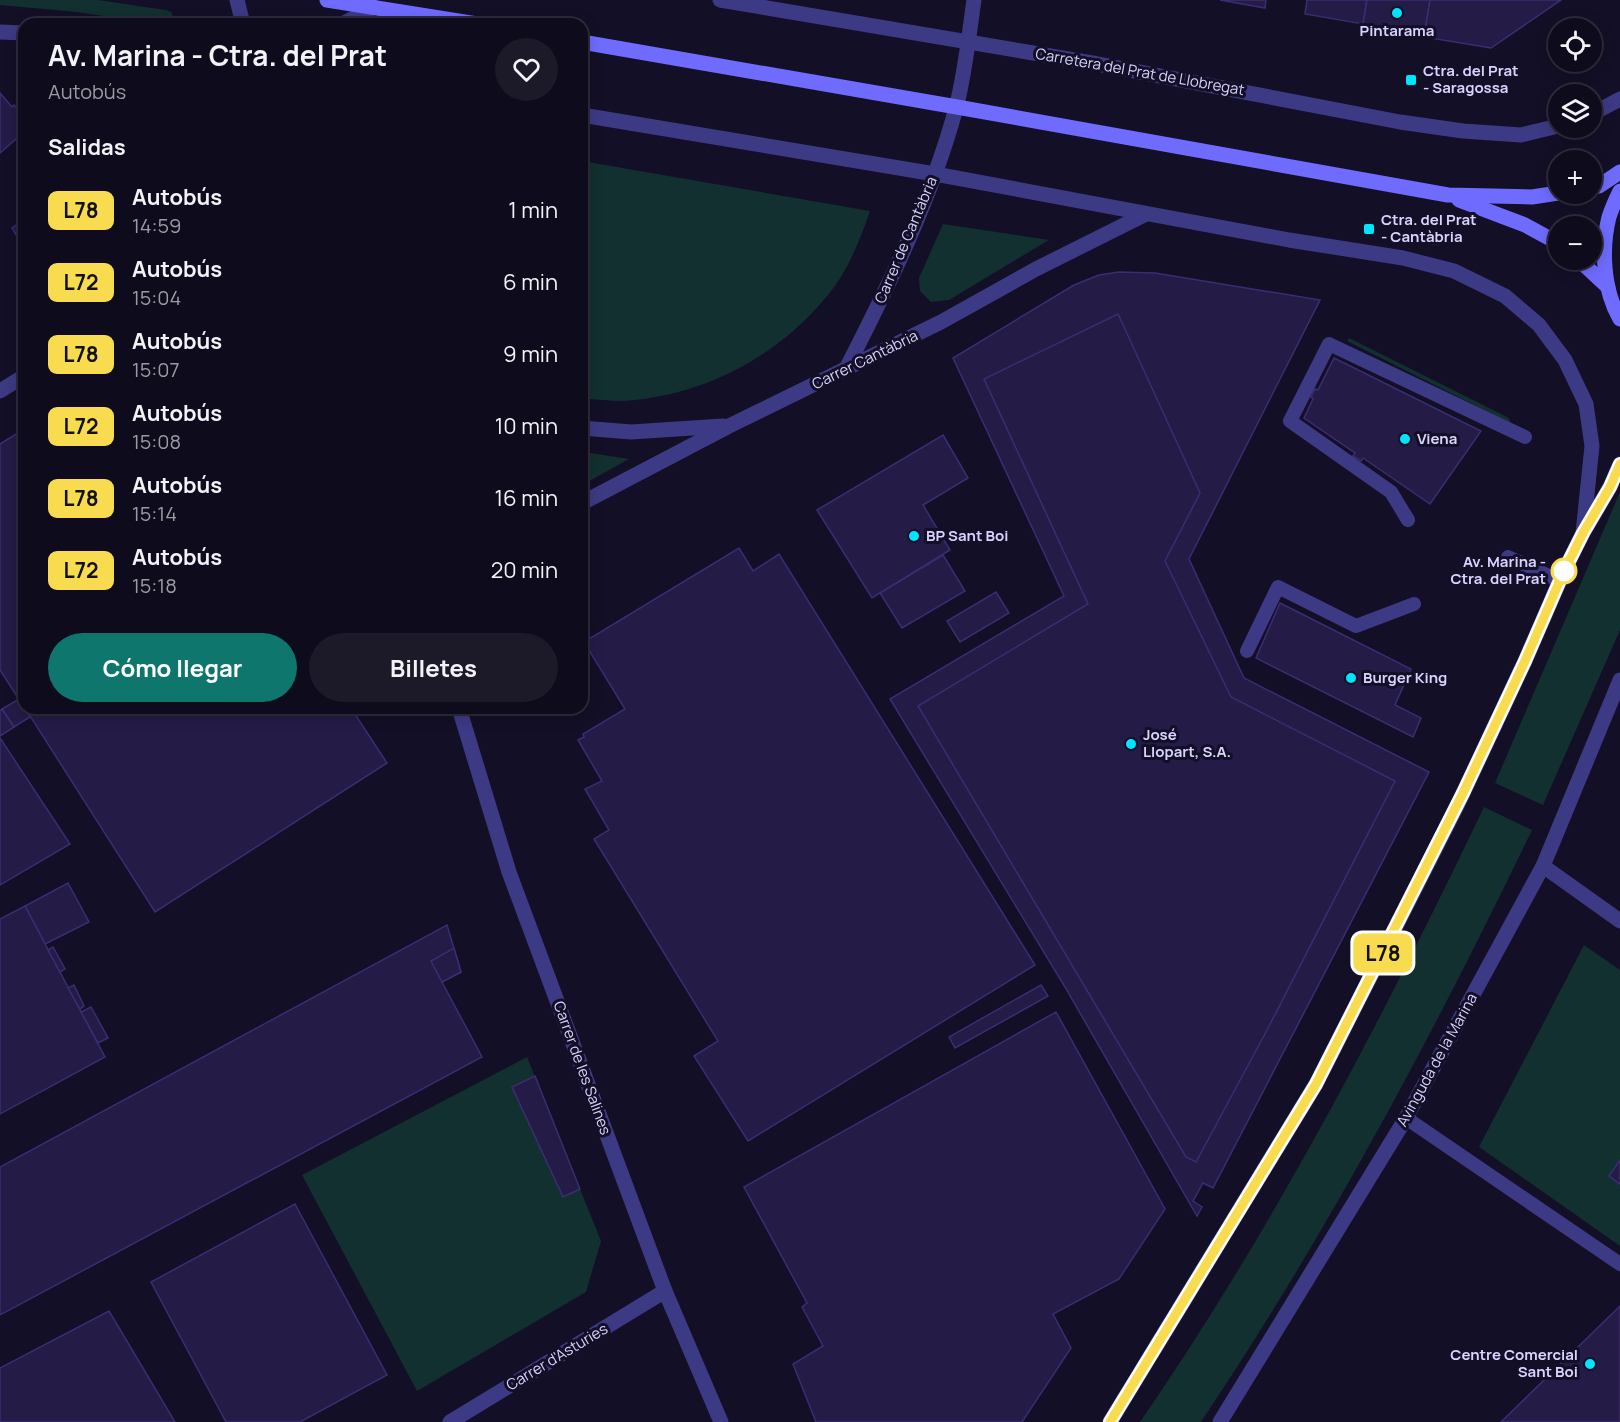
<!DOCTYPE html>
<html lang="es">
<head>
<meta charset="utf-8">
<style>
  body { margin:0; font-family:Manrope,sans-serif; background:#1c1929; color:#f1f3f6; height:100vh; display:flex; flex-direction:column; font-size:22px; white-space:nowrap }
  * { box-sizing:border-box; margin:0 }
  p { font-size:20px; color:#9b9ba3 }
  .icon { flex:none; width:33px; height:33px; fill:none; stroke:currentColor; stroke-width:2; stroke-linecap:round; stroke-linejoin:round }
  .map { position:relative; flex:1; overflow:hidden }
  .details { position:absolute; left:18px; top:18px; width:570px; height:696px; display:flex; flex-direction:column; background:#0e0b1c; border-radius:18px; box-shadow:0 3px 15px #0003,0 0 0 2px #2e2b3b }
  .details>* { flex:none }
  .badge { padding:0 12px; border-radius:9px; font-size:21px; line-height:39px }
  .tools { position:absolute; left:1548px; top:18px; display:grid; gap:12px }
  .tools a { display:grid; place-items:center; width:54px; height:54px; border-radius:50%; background:#0e0b1c; box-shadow:0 3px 15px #0003,0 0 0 2px #2e2b3b; font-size:30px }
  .map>.badge { position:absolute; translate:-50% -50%; box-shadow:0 0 0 3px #fff }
  h2 { padding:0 30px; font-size:22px; line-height:54px }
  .round { display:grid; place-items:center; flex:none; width:63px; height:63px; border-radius:32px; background:#1c1929 }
  .overview { display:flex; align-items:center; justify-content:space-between; height:102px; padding:0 30px }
  h1 { font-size:28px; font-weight:700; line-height:45px }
  .cta { display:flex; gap:12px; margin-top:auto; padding:12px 30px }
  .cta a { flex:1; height:69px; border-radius:36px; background:#0f766e; color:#fff; font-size:24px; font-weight:700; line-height:69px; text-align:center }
  .cta a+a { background:#1c1929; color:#f1f3f6 }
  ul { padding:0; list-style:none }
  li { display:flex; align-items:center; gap:18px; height:72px; padding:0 30px }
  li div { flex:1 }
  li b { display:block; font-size:22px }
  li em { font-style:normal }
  li .badge { min-width:66px; font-weight:700; text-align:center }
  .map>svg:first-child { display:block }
</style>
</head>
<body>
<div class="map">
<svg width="1620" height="1422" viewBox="0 0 1620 1422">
  <rect width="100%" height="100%" fill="#130f26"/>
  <g fill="#12302f">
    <path d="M 0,0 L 98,0 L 166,10 L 171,12 L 173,17 L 171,24 L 156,24 L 77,12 L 0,5 Z"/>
    <path d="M 582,161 L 870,211 C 861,237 851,263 835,286 C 785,353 707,396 623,401 C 610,401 596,399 582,399 Z"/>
    <path d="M 943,224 L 1049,240 L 949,300 L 931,302 L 920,291 L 919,278 Z"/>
    <path d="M 1349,338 L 1509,418 L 1510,423 L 1347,341 Z"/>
    <path d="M 582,452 L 584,452 L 629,459 L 582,485 Z"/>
    <path d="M 1620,492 L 1620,630 L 1543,805 L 1495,783 Z"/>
    <path d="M 1484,807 L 1532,830 C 1433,1035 1328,1232 1201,1422 L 1140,1422 C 1273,1229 1383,1018 1484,807 Z"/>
    <path d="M 1584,945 L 1620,970 L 1620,1246 L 1479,1147 Z"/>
    <path d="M 527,1057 L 601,1241 L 586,1292 L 417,1391 L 302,1175 Z"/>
  </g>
  <g fill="#241b47" stroke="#3b2d73" stroke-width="1.5">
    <path d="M 1220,0 L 1266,0 L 1265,8 Z"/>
    <path d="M 1307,0 L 1367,0 L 1363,24 L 1305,14 Z"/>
    <path d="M 1367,0 L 1430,0 L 1424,37 L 1363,24 Z"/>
    <path d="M 1430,0 L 1561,0 L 1491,48 L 1424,37 Z"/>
    <path d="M 0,93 L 12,107 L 14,105 L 24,116 L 24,132 L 0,153 Z"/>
    <path d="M 24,220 L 24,248 L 12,228 Z"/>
    <path d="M 1119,272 L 1155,273 L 1320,300 L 1189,559 L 1244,678 L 1429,772 L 1213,1188 L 1203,1183 L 1193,1201 L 1202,1207 L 1197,1216 L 1065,987 L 890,699 L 1064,596 L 953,358 L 1074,285 L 1099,275 Z"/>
    <path d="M 1118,314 L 1200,493 L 1165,561 L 1231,697 L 1395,781 L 1267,1030 L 1196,1162 L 1186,1157 L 918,706 L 1088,604 L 984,379 Z"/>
    <path d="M 1334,358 L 1481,431 L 1430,504 L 1363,458 L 1361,461 L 1353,456 L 1355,453 L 1304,418 L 1313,399 L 1311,397 L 1315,389 L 1318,390 Z"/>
    <path d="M 24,429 L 24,707 L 0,670 L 0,444 Z"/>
    <path d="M 943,435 L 968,478 L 923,505 L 950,550 L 872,598 L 817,510 Z"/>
    <path d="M 739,548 L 753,571 L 779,554 L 1035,965 L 748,1141 L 694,1056 L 718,1041 L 594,839 L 609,830 L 585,789 L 602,781 L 578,740 L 584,737 L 583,734 L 625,709 L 584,642 Z"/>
    <path d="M 943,555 L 965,591 L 902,628 L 880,593 Z"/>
    <path d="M 996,592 L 1009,613 L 960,642 L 947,621 Z"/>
    <path d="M 1280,603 L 1411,669 L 1395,705 L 1421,718 L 1413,737 L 1256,658 Z"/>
    <path d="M 19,699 L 30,717 L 14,727 L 2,709 Z"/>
    <path d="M 25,708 L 351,708 L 387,763 L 155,912 Z"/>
    <path d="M 2,709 L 14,727 L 0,736 L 0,711 Z"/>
    <path d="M 0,738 L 70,844 L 0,885 Z"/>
    <path d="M 68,883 L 89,922 L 45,944 L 25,906 Z"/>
    <path d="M 25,906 L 105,1057 L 0,1114 L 0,919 Z"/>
    <path d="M 447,925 L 461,972 L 442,982 L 482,1057 L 0,1315 L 0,1167 Z"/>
    <path d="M 53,947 L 65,969 L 60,972 L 48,950 Z"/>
    <path d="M 454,948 L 461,972 L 442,982 L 431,961 Z"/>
    <path d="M 74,985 L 84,1006 L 80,1009 L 68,988 Z"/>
    <path d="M 1041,985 L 1048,996 L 955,1048 L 949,1037 Z"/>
    <path d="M 91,1007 L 108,1038 L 98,1043 L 81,1012 Z"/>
    <path d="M 1056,1012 L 1165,1209 L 1119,1279 L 1053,1314 L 1071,1348 L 1022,1422 L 816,1422 L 793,1364 L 823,1346 L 802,1307 L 807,1303 L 744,1187 Z"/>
    <path d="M 535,1076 L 580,1189 L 563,1197 L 512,1087 Z"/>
    <path d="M 1620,1160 L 1620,1184 L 1609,1176 Z"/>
    <path d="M 295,1204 L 387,1375 L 300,1422 L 226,1422 L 151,1282 Z"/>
    <path d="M 1620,1306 L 1620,1422 L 1501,1422 Z"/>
    <path d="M 109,1311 L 175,1422 L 0,1422 L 0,1368 Z"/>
  </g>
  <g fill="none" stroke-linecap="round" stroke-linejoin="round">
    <g stroke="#3d3a85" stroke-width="14">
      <path d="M 1408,520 L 1391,492 L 1290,421 L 1329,344 L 1525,437"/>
      <path d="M 1508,557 L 1560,581"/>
      <path d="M 1247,651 L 1278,587 L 1356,626 L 1414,604"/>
      <path d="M 1406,1118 L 1620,1264"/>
    </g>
    <g stroke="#3d3a85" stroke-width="15">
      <path d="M 237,0 L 243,24"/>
      <path d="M 720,0 L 1092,63 L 1400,122 L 1463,131 L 1521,135 L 1558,126"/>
      <path d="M 342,24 L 374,7"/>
      <path d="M 0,32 L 24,33"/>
      <path d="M 1592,114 L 1620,99"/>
      <path d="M 582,115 L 935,174 L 1289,240 L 1403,258 L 1454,271 L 1505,296 L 1539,325 L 1565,360 L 1586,404 L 1592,446 L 1583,533"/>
      <path d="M 846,369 C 889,285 931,200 956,108 C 965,74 969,35 974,0"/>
      <path d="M 0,391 L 24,376"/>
      <path d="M 582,428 L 631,432 L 723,426"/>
      <path d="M 582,503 L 729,426 L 941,322 L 1036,269 L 1146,214"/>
      <path d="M 459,708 L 509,872 L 665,1291 L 721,1422"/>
      <path d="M 1543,866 L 1620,921"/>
      <path d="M 450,1422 L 665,1291"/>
      <path d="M 1110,1422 L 1316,1084 L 1458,804 L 1525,661 L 1564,571 L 1583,533 L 1610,487 L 1620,464"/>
      <path d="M 1220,1422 L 1406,1118 L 1543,866 L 1620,680"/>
    </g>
    <g stroke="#6f6bff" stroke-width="15">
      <path d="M 327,0 L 477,24"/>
      <path d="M 582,42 L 957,107 L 1448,195 L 1532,197 L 1558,193"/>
      <path d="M 1592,187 L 1599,186 L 1620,172"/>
      <path d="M 1620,191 C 1616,199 1612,208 1609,217 C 1601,249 1603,290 1620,319"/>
      <path d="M 1459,200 L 1525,225 L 1558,243"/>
      <path d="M 1579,260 L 1608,287"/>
    </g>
  </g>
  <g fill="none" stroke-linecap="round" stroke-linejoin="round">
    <g stroke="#fff" stroke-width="14">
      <path id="line" d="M 1110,1422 L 1316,1084 L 1463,793 L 1525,661 L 1564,571 L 1583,533 L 1610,487 L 1620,464"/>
    </g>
    <use href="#line" stroke="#f9db4f" stroke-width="9"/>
  </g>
  <g fill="#00e5ff" stroke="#130f26" stroke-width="2">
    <circle cx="1397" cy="13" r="6"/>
    <rect x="1405" y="74" width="12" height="12" rx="3"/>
    <rect x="1363" y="223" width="12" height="12" rx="3"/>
    <circle cx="1405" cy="439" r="6"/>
    <circle cx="914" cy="536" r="6"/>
    <circle cx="1351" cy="678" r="6"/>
    <circle cx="1131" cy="744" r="6"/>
    <circle cx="1590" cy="1364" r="6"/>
  </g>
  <circle fill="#fff" stroke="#f9db4f" stroke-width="3" cx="1564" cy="571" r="12"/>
  <g text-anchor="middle" stroke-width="6" stroke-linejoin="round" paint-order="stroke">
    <g font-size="15" font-weight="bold" fill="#d9d4ff" stroke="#130f26" text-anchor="start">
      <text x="1397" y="36" text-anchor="middle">Pintarama</text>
      <text x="1423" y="76">Ctra. del Prat<tspan x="1423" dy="17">- Saragossa</tspan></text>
      <text x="1381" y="225">Ctra. del Prat<tspan x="1381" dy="17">- Cantàbria</tspan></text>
      <text x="1417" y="444">Viena</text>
      <text x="926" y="541">BP Sant Boi</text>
      <text x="1363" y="683">Burger King</text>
      <text x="1143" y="740">José<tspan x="1143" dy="17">Llopart, S.A.</tspan></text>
      <text x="1578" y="1360" text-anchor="end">Centre Comercial<tspan x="1578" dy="17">Sant Boi</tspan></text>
    </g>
    <g font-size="15" fill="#d9d4ff" stroke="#130f26">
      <text transform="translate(1140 72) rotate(10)" y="5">Carretera del Prat de Llobregat</text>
      <text transform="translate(906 240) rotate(-67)" y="5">Carrer de Cantàbria</text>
      <text transform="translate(865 360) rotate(-26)" y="5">Carrer Cantàbria</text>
      <text transform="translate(1437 1060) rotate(-61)" y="5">Avinguda de la Marina</text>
      <text transform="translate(582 1068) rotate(70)" y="5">Carrer de les Salines</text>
      <text transform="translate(557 1357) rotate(-31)" y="5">Carrer d'Asturies</text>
    </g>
    <g font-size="15" font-weight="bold" fill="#d9d4ff" stroke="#130f26" text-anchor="end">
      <text x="1546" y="567">Av. Marina -<tspan x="1546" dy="17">Ctra. del Prat</tspan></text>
    </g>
  </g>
</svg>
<div class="tools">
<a><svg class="icon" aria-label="locate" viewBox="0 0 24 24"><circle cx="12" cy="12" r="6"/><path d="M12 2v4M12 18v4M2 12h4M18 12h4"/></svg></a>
<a><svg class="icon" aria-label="layers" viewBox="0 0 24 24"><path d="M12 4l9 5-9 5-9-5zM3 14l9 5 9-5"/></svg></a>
<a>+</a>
<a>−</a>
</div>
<b class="badge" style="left:1383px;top:953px;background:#f9db4f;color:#111">L78</b>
<section class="details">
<div class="overview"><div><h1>Av. Marina - Ctra. del Prat</h1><p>Autobús</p></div><a class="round"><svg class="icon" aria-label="heart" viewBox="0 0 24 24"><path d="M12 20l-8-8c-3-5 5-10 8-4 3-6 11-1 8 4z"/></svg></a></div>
<h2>Salidas</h2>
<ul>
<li><span class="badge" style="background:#f9db4f;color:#111">L78</span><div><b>Autobús</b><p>14:59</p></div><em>1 min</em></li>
<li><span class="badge" style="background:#f9db4f;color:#111">L72</span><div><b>Autobús</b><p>15:04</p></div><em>6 min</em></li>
<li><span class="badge" style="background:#f9db4f;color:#111">L78</span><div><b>Autobús</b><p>15:07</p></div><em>9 min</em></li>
<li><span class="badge" style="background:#f9db4f;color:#111">L72</span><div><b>Autobús</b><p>15:08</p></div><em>10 min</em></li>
<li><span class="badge" style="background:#f9db4f;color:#111">L78</span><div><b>Autobús</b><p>15:14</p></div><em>16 min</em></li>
<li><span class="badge" style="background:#f9db4f;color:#111">L72</span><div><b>Autobús</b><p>15:18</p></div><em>20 min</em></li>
</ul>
<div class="cta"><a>Cómo llegar</a><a>Billetes</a></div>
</section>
</div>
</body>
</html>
